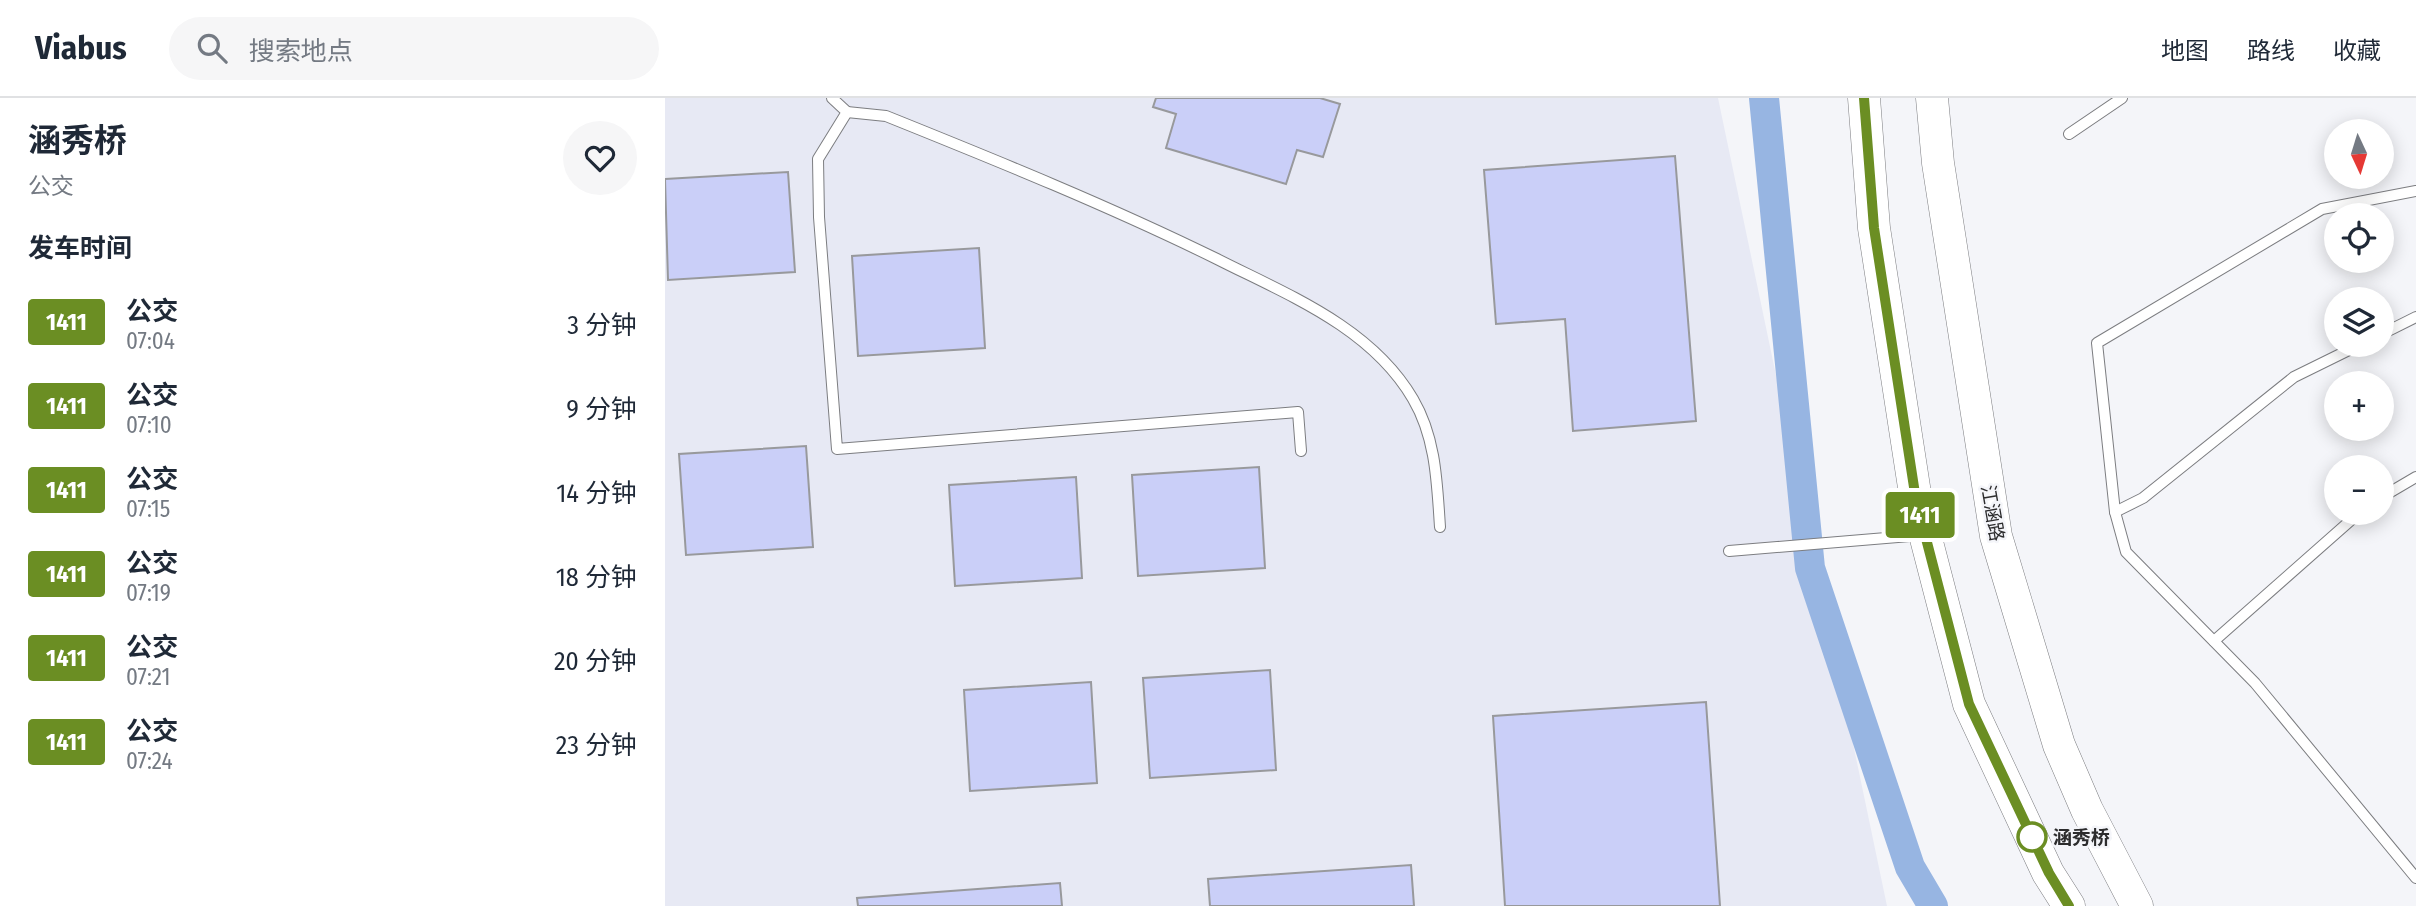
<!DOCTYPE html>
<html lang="zh">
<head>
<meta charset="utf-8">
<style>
  body { margin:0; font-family:"Fira Sans Condensed","Noto Sans SC",sans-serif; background:#f6f6f7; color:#1f2937; height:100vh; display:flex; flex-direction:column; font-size:26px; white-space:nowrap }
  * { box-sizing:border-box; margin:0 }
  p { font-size:23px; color:#747a83 }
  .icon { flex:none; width:38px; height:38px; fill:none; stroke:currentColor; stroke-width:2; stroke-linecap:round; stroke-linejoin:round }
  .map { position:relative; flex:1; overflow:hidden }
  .sheet { display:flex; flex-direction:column; background:#fff; width:665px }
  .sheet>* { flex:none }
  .badge { padding:0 14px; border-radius:5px; font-size:24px; line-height:46px }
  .needle { width:46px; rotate:176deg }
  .controls { position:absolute; left:1659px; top:21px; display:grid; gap:14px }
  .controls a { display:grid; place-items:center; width:70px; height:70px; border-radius:50%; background:#fff; box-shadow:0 4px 18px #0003; font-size:35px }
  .map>.badge { position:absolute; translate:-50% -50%; box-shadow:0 0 0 4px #fff }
  h2 { padding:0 28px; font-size:26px; line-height:63px }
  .round { display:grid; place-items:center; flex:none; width:74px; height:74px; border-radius:37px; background:#f6f6f7 }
  .headline { display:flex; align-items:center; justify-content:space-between; height:119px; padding:0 28px }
  h1 { font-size:33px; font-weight:700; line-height:52px }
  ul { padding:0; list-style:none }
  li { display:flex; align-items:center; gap:21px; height:84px; padding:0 28px }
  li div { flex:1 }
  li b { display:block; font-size:26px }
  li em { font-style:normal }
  li .badge { min-width:77px; font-weight:700; text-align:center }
  header { display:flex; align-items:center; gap:42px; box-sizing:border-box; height:98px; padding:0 35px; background:#fff; border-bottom:2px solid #e0e1e3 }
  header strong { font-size:33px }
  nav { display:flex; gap:38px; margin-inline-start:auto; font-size:24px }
  .search { width:490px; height:63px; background:#f6f6f7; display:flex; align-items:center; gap:18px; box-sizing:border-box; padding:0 24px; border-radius:38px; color:#747a83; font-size:26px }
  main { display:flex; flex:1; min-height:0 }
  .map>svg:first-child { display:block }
</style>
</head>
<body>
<header>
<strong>Viabus</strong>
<div class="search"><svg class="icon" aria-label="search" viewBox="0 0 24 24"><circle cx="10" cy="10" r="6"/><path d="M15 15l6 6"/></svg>搜索地点</div>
<nav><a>地图</a><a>路线</a><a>收藏</a></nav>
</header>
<main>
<section class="sheet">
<div class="headline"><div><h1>涵秀桥</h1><p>公交</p></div><a class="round"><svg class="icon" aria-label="heart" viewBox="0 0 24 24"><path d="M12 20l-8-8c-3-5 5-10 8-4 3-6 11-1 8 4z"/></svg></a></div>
<h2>发车时间</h2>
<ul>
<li><span class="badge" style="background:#6b8e23;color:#fff">1411</span><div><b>公交</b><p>07:04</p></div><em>3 分钟</em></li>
<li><span class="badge" style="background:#6b8e23;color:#fff">1411</span><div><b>公交</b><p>07:10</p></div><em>9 分钟</em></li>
<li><span class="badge" style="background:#6b8e23;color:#fff">1411</span><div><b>公交</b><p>07:15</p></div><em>14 分钟</em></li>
<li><span class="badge" style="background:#6b8e23;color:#fff">1411</span><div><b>公交</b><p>07:19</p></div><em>18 分钟</em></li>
<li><span class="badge" style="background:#6b8e23;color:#fff">1411</span><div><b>公交</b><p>07:21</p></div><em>20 分钟</em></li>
<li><span class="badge" style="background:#6b8e23;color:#fff">1411</span><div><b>公交</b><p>07:24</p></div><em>23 分钟</em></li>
</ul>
</section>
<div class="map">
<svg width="1751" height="808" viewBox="0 0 1751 808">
  <rect width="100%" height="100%" fill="#f4f5f9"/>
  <path fill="#e7e9f4" d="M 0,0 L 1053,0 L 1222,808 L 0,808 Z"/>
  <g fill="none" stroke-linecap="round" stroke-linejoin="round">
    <path stroke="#97b5e2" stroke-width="30" d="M 1099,0 L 1145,470 L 1245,769 L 1268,808"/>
  </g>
  <g fill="#cacff8" stroke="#98999c" stroke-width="2">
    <path d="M 491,0 L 655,0 L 675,6 L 658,59 L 632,52 L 621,86 L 501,50 L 511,16 L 488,9 Z"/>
    <path d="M 1010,58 L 1031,323 L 908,333 L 900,221 L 831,226 L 819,72 Z"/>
    <path d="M 123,74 L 130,174 L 3,182 L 0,81 Z"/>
    <path d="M 314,150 L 320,250 L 193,258 L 187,158 Z"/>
    <path d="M 141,348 L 148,449 L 21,457 L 14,356 Z"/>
    <path d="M 594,369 L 600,470 L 473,478 L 467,377 Z"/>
    <path d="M 411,379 L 417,480 L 290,488 L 284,387 Z"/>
    <path d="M 605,572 L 611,672 L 485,680 L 478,580 Z"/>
    <path d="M 426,584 L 432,685 L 305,693 L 299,592 Z"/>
    <path d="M 1041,604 L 1055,808 L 840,808 L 828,618 Z"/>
    <path d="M 746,767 L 749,808 L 545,808 L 543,781 Z"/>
    <path d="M 395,785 L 397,808 L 193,808 L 192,800 Z"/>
  </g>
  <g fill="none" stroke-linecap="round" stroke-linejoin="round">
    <g stroke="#7c7d80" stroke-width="12">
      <g id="lane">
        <path d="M 167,0 L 182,14 L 153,61 L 154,119 L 172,351 L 633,314 L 636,353"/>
        <path d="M 182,14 L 221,18 C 333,63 444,108 552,161 C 623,197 706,229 748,301 C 771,340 772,385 775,429"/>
        <path d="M 1404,36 L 1457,0"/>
        <path d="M 1751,93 L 1657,111 L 1432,245 L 1450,414 L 1461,454 L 1590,585 L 1751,780"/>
        <path d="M 1717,236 L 1751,219"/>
        <path d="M 1717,399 L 1751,379"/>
        <path d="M 1450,414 L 1478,400 L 1629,279 L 1694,247"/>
        <path d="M 1064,453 L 1257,437"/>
        <path d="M 1549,543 L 1694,415"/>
      </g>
    </g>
    <g stroke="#7c7d80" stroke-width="33">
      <g id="secondary">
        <path d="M 1199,0 L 1209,130 L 1251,402 L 1304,606 L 1383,775 L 1404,808"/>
        <path d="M 1267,0 L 1273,65 L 1331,438 L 1394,647 L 1422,712 L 1472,808"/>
      </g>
    </g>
    <use href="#lane" stroke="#fff" stroke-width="10"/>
    <use href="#secondary" stroke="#fff" stroke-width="32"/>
  </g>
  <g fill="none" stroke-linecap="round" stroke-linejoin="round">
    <g stroke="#fff" stroke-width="16">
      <path id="line" d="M 1199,0 L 1209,130 L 1251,402 L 1304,606 L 1384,775 L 1404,808"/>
    </g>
    <use href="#line" stroke="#6b8e23" stroke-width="10"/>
  </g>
  <circle fill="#fff" stroke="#6b8e23" stroke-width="3.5" cx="1367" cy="739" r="14"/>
  <g text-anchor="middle" stroke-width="5" stroke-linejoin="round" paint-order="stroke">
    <g font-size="19" fill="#2c2c2d" stroke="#f4f5f9">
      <text transform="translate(1328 415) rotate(80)" y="7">江涵路</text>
    </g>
    <g font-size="19" font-weight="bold" fill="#2c2c2d" stroke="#f4f5f9" text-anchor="start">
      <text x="1388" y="746">涵秀桥</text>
    </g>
  </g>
</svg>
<div class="controls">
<a><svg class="needle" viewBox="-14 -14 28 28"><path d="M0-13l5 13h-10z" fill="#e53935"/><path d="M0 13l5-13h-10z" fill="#747a83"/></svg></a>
<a><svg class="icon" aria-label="locate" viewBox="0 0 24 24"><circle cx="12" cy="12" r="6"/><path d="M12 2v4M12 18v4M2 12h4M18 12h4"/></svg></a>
<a><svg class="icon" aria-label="layers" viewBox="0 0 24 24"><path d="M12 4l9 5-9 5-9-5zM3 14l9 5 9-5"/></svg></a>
<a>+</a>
<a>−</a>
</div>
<b class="badge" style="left:1255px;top:417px;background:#6b8e23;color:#fff">1411</b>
</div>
</main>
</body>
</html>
